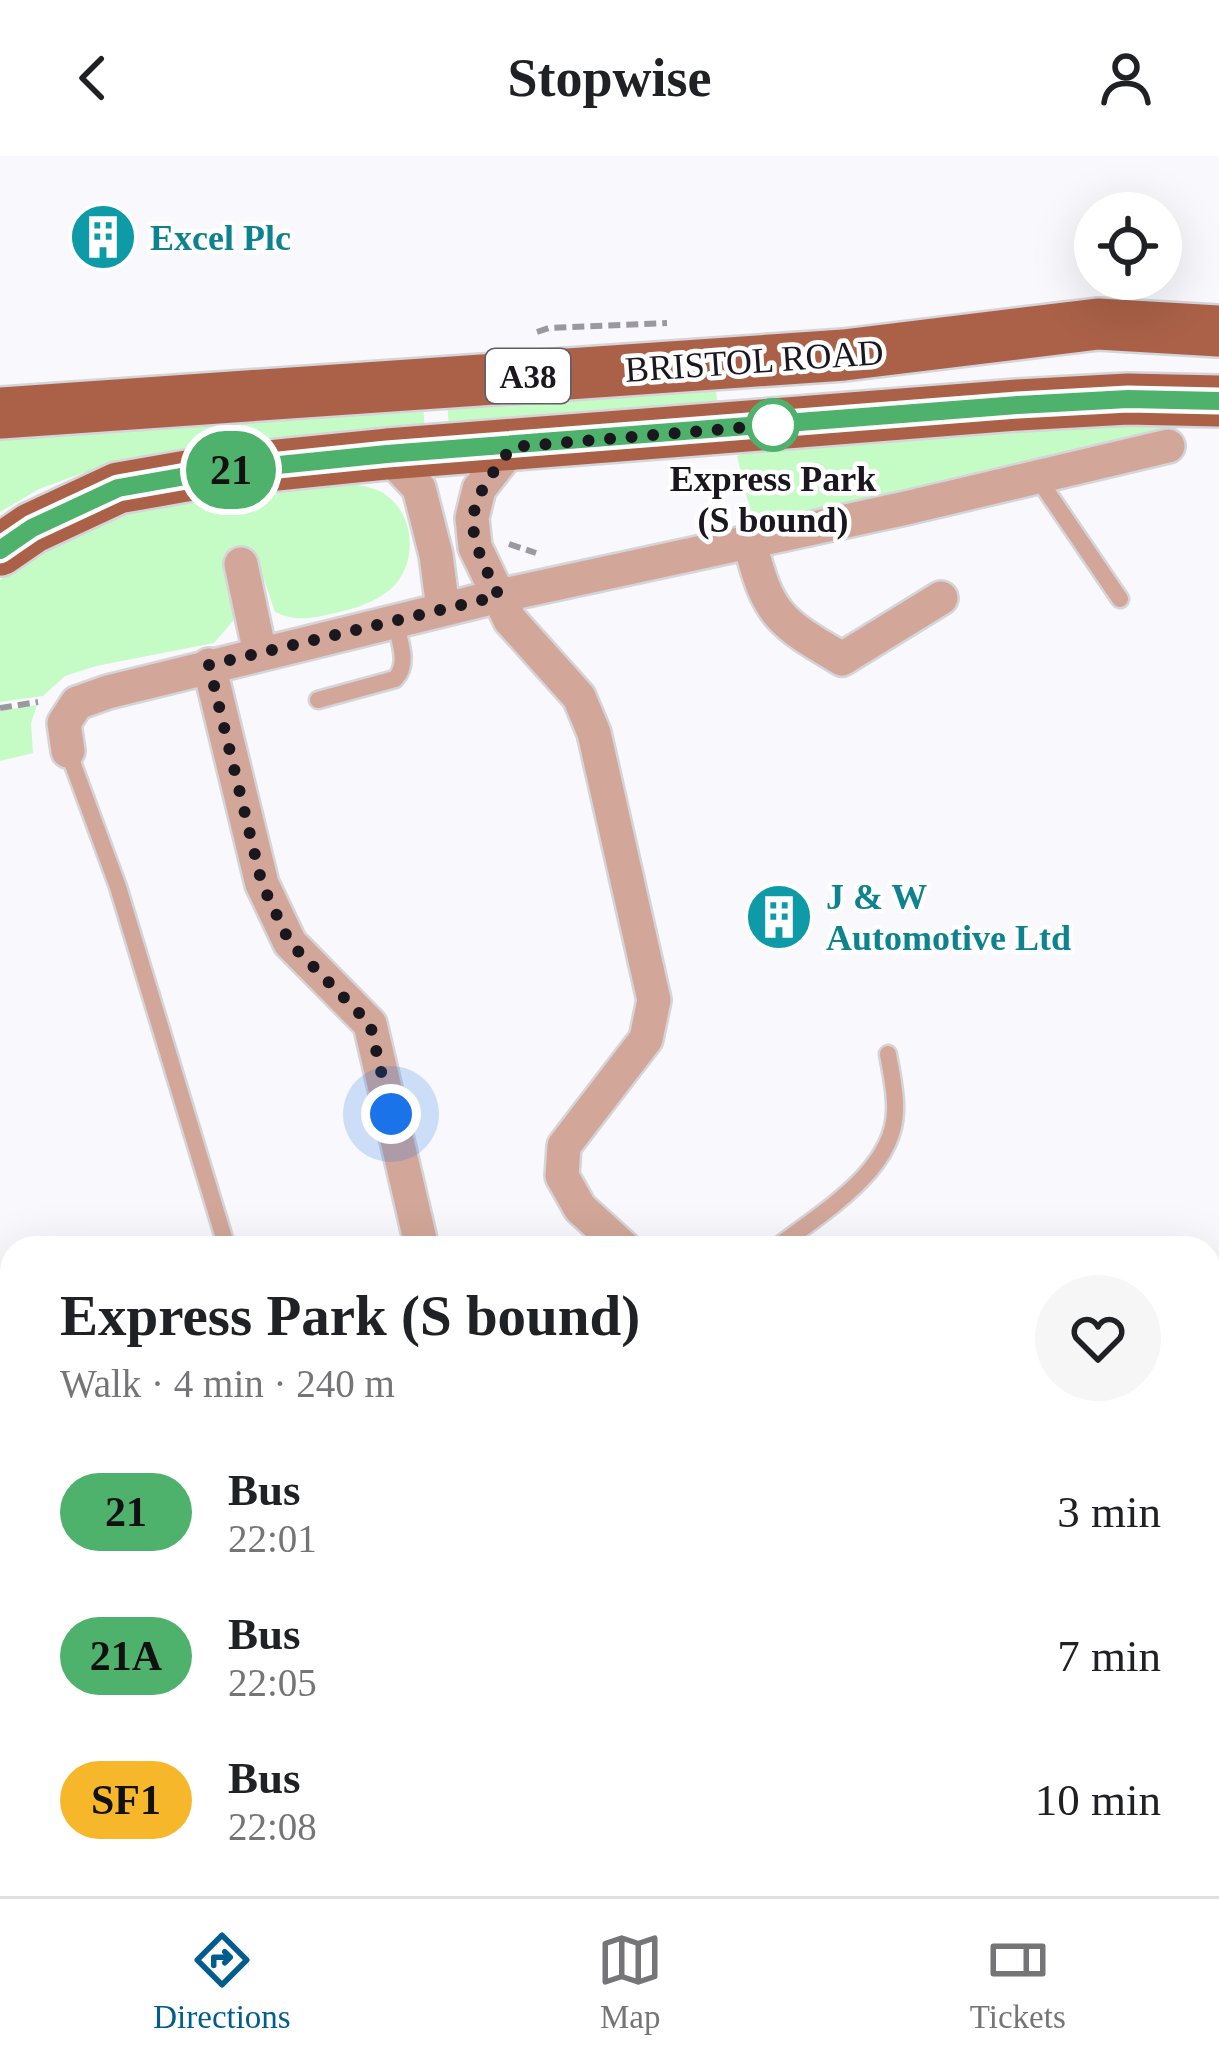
<!DOCTYPE html>
<html lang="en">
<head>
<meta charset="utf-8">
<style>
  body { margin:0; font-family:"Times New Roman",serif; background:#f6f6f6; color:#202124; height:100vh; display:flex; flex-direction:column; font-size:45px; white-space:nowrap }
  * { box-sizing:border-box; margin:0 }
  p { font-size:39px; color:#757577 }
  .icon { flex:none; width:66px; height:66px; fill:none; stroke:currentColor; stroke-width:2; stroke-linecap:round; stroke-linejoin:round }
  .map { position:relative; flex:1; overflow:hidden }
  .sheet { position:absolute; left:0px; top:1080px; width:1221px; height:660px; display:flex; flex-direction:column; background:#fff; border-radius:36px 36px 0 0; box-shadow:0 12px 48px #0002 }
  .sheet>* { flex:none }
  .badge { padding:0 24px; border-radius:39px; font-size:42px; line-height:78px }
  .buttons { position:absolute; left:1074px; top:36px; display:grid; gap:24px }
  .buttons a { display:grid; place-items:center; width:108px; height:108px; border-radius:50%; background:#fff; box-shadow:0 12px 48px #0002; font-size:60px }
  .you { position:absolute; width:60px; height:60px; margin:-30px; border:9px solid #fff; border-radius:50%; background:#1a73e8; box-shadow:0 0 0 18px #1a73e833 }
  .map>.badge { position:absolute; translate:-50% -50%; box-shadow:0 0 0 6px #fff }
  .round { display:grid; place-items:center; flex:none; width:126px; height:126px; border-radius:63px; background:#f6f6f6 }
  .summary { display:flex; align-items:center; justify-content:space-between; height:204px; padding:0 60px }
  h1 { font-size:57px; font-weight:700; line-height:90px }
  ul { padding:0; list-style:none }
  li { display:flex; align-items:center; gap:36px; height:144px; padding:0 60px }
  li div { flex:1 }
  li b { display:block; font-size:45px }
  li em { font-style:normal }
  li .badge { min-width:132px; font-weight:700; text-align:center }
  header { display:flex; justify-content:space-between; align-items:center; height:156px; padding:0 60px; background:#fff; font-size:54px; font-weight:700 }
  .tab-bar { display:flex; justify-content:space-around; align-items:center; height:168px; border-top:3px solid #e0e0e0; background:#fff; font-size:33px; color:#757577 }
  .tab-bar a { display:grid; justify-items:center; gap:6px }
  .tab-bar .current { color:#015d8d }
  .map>svg:first-child { display:block }
</style>
</head>
<body>
<header><svg class="icon" aria-label="back" viewBox="0 0 24 24"><path d="M15 5l-7 7 7 7"/></svg>Stopwise<svg class="icon" aria-label="person" viewBox="0 0 24 24"><circle cx="12" cy="8" r="4"/><path d="M4 21q1-7 8-7t8 7"/></svg></header>
<div class="map">
<svg width="1219" height="1740" viewBox="0 0 1219 1740">
  <rect width="100%" height="100%" fill="#f9f8fd"/>
  <g fill="#c5fcc5">
    <path d="M 715,226 L 718,252 L 449,272 L 447,245 Z"/>
    <path d="M 423,247 L 425,276 L 105,309 L 39,333 L 0,356 L 0,280 Z"/>
    <path d="M 1219,263 L 754,370 L 737,300 L 789,283 Z"/>
    <path d="M 350,327 C 362,330 377,332 386,339 C 419,363 417,417 384,438 C 369,449 348,454 331,458 C 309,463 295,465 275,456 L 255,397 L 231,400 L 224,406 L 235,454 L 233,465 L 214,487 L 96,510 L 65,520 L 43,540 L 0,546 L 0,424 C 28,401 58,375 92,361 C 167,330 269,333 350,327 Z"/>
    <path d="M 37,549 L 31,567 L 33,597 L 0,605 L 0,555 Z"/>
  </g>
  <g fill="none" stroke-linecap="round" stroke-linejoin="round">
    <g stroke="#2e959f" stroke-width="10">
      <path d="M 981,1728 L 984,1740"/>
      <path d="M 171,1740 L 209,1728"/>
    </g>
    <g stroke="#d5d4d9" stroke-width="21">
      <g id="lane">
        <path d="M 1037,321 L 1120,443"/>
        <path d="M 318,544 L 395,523 C 410,508 399,484 395,465"/>
        <path d="M 68,595 L 118,731 L 227,1092"/>
        <path d="M 776,1092 C 819,1058 894,1016 895,955 C 896,936 891,916 888,898"/>
        <path d="M 0,1579 L 12,1575"/>
        <path d="M 358,1740 L 400,1729"/>
      </g>
    </g>
    <g stroke="#d5d4d9" stroke-width="38">
      <g id="street">
        <path d="M 512,291 L 479,333 L 472,362 L 475,391 L 510,464 L 579,541 L 594,577 L 654,844 L 646,883 L 564,990 L 562,1020 L 580,1052 L 624,1092"/>
        <path d="M 387,298 L 419,332 L 436,399 L 443,453"/>
        <path d="M 750,387 C 768,459 779,466 842,503 L 941,442"/>
        <path d="M 241,408 L 260,497"/>
        <path d="M 209,509 L 262,728 L 290,787 L 370,868 L 422,1092"/>
        <path d="M 68,595 L 64,567 L 77,547 L 108,536 L 499,440 L 906,352 L 1168,290"/>
        <path d="M 452,1728 L 456,1740"/>
        <path d="M 838,1728 L 888,1738 L 919,1736"/>
        <path d="M 400,1729 L 404,1728"/>
      </g>
    </g>
    <g stroke="#d5d4d9" stroke-width="56">
      <g id="primary">
        <path d="M 0,257 L 844,199 L 1098,168 L 1219,175"/>
        <path d="M 0,394 L 32,372 L 118,332 L 209,316 L 387,298 L 1018,249 L 1128,243 L 1219,245"/>
      </g>
    </g>
    <g stroke="#9b999f" stroke-width="6" stroke-dasharray="12 6" stroke-linecap="butt">
      <path d="M 537,176 L 549,172 L 667,167"/>
      <path d="M 509,388 L 536,397"/>
      <path d="M 0,552 L 38,546"/>
      <path d="M 1057,1728 L 1059,1740"/>
      <path d="M 43,1740 L 82,1728"/>
      <path d="M 1215,1740 L 1219,1702"/>
    </g>
    <use href="#lane" stroke="#d2a799" stroke-width="16"/>
    <use href="#street" stroke="#d2a799" stroke-width="33"/>
    <use href="#primary" stroke="#aa6148" stroke-width="51"/>
    <g stroke="#6b6970" stroke-width="14">
      <g id="rail">
        <path d="M 1209,1280 L 1219,1277"/>
        <path d="M 1209,1302 L 1219,1299"/>
        <path d="M 0,1657 L 12,1654"/>
        <path d="M 0,1681 L 12,1678"/>
      </g>
    </g>
    <use href="#rail" stroke="#fff" stroke-width="9" stroke-dasharray="27" stroke-linecap="butt"/>
  </g>
  <g fill="none" stroke-linecap="round" stroke-linejoin="round">
    <g stroke="#fff" stroke-width="27">
      <path id="line" d="M 0,394 L 32,372 L 118,332 L 209,316 L 387,298 L 1018,249 L 1128,243 L 1219,245"/>
    </g>
    <use href="#line" stroke="#4eb16c" stroke-width="18"/>
    <path stroke="#1a171f" stroke-width="12" stroke-dasharray="0 21.6" d="M 391,958 L 370,868 L 290,787 L 262,728 L 209,509 L 499,440 C 463,368 462,355 512,291 L 773,269"/>
  </g>
  <defs>
    <g id="building-disc" transform="scale(3.45)"><circle r="9.5" fill="#0f9aa8" stroke="#fff"/><path d="M-4-6H4V6H1V3H-1V6H-4ZM-2.5-4.3h1.7v1.8h-1.7ZM.8-4.3h1.7v1.8H.8ZM-2.5-1h1.7V.8h-1.7ZM.8-1h1.7V.8H.8Z" fill="#fff"/></g>
  </defs>
  <g fill-rule="evenodd">
    <use href="#building-disc" x="103" y="81"/>
    <use href="#building-disc" x="779" y="761"/>
  </g>
  <circle fill="#fff" stroke="#4eb16c" stroke-width="6" cx="773" cy="269" r="24"/>
  <g text-anchor="middle" stroke-width="9" stroke-linejoin="round" paint-order="stroke">
    <rect fill="#fff" stroke="#5f5d62" stroke-width="3" x="486" y="193" width="84" height="54" rx="9"/>
    <g font-size="33" font-weight="bold" fill="#1a171f">
      <text x="528" y="232">A38</text>
    </g>
    <g font-size="36" font-weight="bold" fill="#0d838f" stroke="#fff" text-anchor="start">
      <text x="150" y="94">Excel Plc</text>
      <text x="826" y="753">J &amp; W<tspan x="826" dy="41">Automotive Ltd</tspan></text>
    </g>
    <g font-size="36" fill="#1a171f" stroke="#fff">
      <text transform="translate(754 204) rotate(-4)" y="13">BRISTOL ROAD</text>
    </g>
    <g font-size="36" font-weight="bold" fill="#1a171f" stroke="#fff">
      <text x="773" y="335">Express Park<tspan x="773" dy="41">(S bound)</tspan></text>
    </g>
  </g>
</svg>
<div class="buttons">
<a><svg class="icon" aria-label="locate" viewBox="0 0 24 24"><circle cx="12" cy="12" r="6"/><path d="M12 2v4M12 18v4M2 12h4M18 12h4"/></svg></a>
</div>
<div class="you" style="left:391px;top:958px"></div>
<b class="badge" style="left:231px;top:314px;background:#4eb16c;color:#111">21</b>
<section class="sheet">
<div class="summary"><div><h1>Express Park (S bound)</h1><p>Walk · 4 min · 240 m</p></div><a class="round"><svg class="icon" aria-label="heart" viewBox="0 0 24 24"><path d="M12 20l-8-8c-3-5 5-10 8-4 3-6 11-1 8 4z"/></svg></a></div>
<ul>
<li><span class="badge" style="background:#4eb16c;color:#111">21</span><div><b>Bus</b><p>22:01</p></div><em>3 min</em></li>
<li><span class="badge" style="background:#4eb16c;color:#111">21A</span><div><b>Bus</b><p>22:05</p></div><em>7 min</em></li>
<li><span class="badge" style="background:#f7b72b;color:#111">SF1</span><div><b>Bus</b><p>22:08</p></div><em>10 min</em></li>
</ul>
</section>
</div>
<nav class="tab-bar">
<a class="current"><svg class="icon" aria-label="directions" viewBox="0 0 24 24"><path d="M12 3l9 9-9 9-9-9zM9 14v-3h6M13 9l2 2-2 2"/></svg>Directions</a>
<a><svg class="icon" aria-label="map" viewBox="0 0 24 24"><path d="M3 6l6-2 6 2 6-2v14l-6 2-6-2-6 2zM9 4v14M15 6v14"/></svg>Map</a>
<a><svg class="icon" aria-label="tickets" viewBox="0 0 24 24"><path d="M3 7h18v10H3zM15 7v10"/></svg>Tickets</a>
</nav>
</body>
</html>
